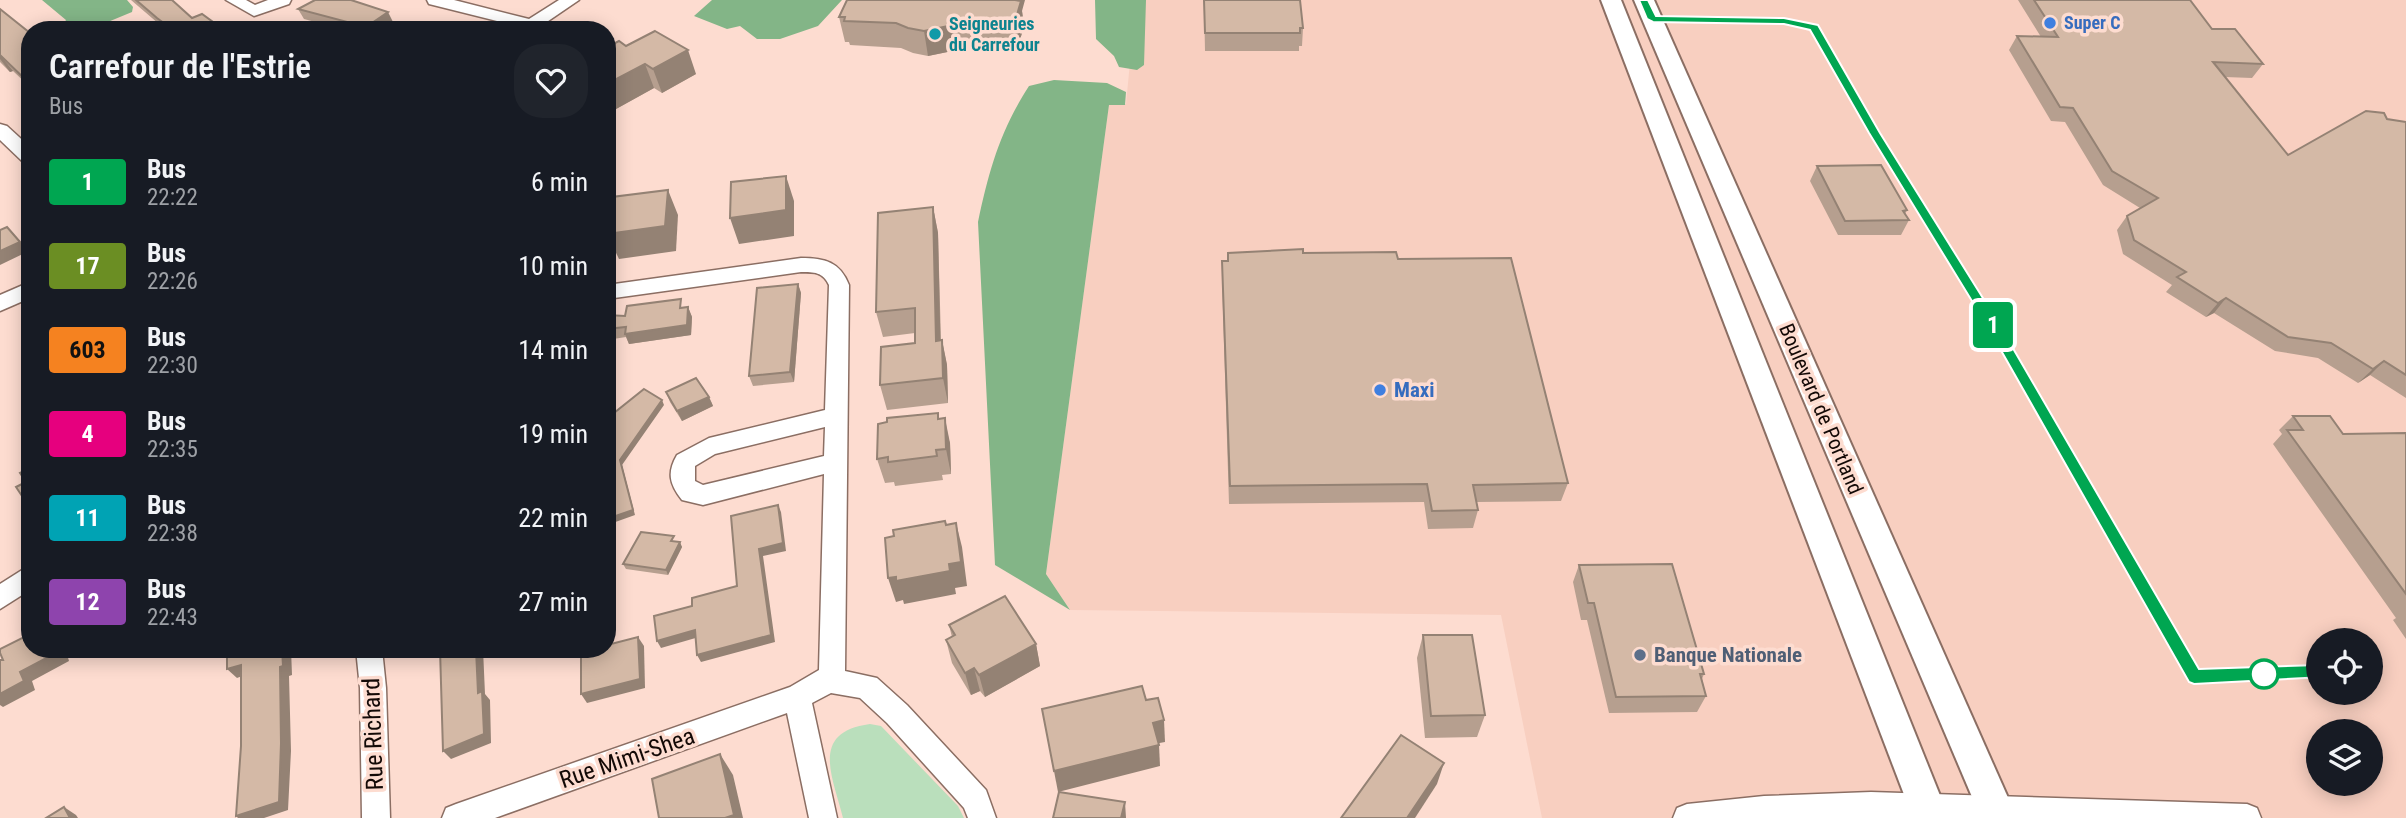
<!DOCTYPE html>
<html lang="fr">
<head>
<meta charset="utf-8">
<style>
  body { margin:0; font-family:"Roboto Condensed",sans-serif; background:#20242c; color:#f1f3f6; height:100vh; display:flex; flex-direction:column; font-size:26px; white-space:nowrap }
  * { box-sizing:border-box; margin:0 }
  p { font-size:23px; color:#9ea1a6 }
  .icon { flex:none; width:38px; height:38px; fill:none; stroke:currentColor; stroke-width:2; stroke-linecap:round; stroke-linejoin:round }
  .map { position:relative; flex:1; overflow:hidden }
  .drawer { position:absolute; left:21px; top:21px; width:595px; height:637px; display:flex; flex-direction:column; background:#171b24; border-radius:28px; box-shadow:0 4px 18px #0003 }
  .drawer>* { flex:none }
  .badge { padding:0 14px; border-radius:5px; font-size:24px; line-height:46px }
  .buttons { position:absolute; left:2306px; top:628px; display:grid; gap:14px }
  .buttons a { display:grid; place-items:center; width:77px; height:77px; border-radius:50%; background:#171b24; box-shadow:0 4px 18px #0003; font-size:35px }
  .map>.badge { position:absolute; translate:-50% -50%; box-shadow:0 0 0 4px #fff }
  .round { display:grid; place-items:center; flex:none; width:74px; height:74px; border-radius:28px; background:#20242c }
  .head { display:flex; align-items:center; justify-content:space-between; height:119px; padding:0 28px }
  h1 { font-size:33px; font-weight:600; line-height:52px }
  ul { padding:0; list-style:none }
  li { display:flex; align-items:center; gap:21px; height:84px; padding:0 28px }
  li div { flex:1 }
  li b { display:block; font-size:26px }
  li em { font-style:normal }
  li .badge { min-width:77px; font-weight:700; text-align:center }
  .map>svg:first-child { display:block }
</style>
</head>
<body>
<div class="map">
<svg width="2406" height="818" viewBox="0 0 2406 818">
  <rect width="100%" height="100%" fill="#fddcd0"/>
  <path fill="#f8cfc0" fill-rule="evenodd" d="M 1136,0 L 2406,0 L 2406,818 L 1542,818 L 1501,615 L 1070,610 L 1046,574 L 1109,105 L 1126,104 ZM 2319,640 L 2371,640 L 2371,693 L 2319,693 ZM 2319,732 L 2371,732 L 2371,784 L 2319,784 Z"/>
  <path fill="#badfbc" d="M 870,724 L 881,726 L 958,806 L 964,818 L 843,818 C 833,777 809,732 870,724 Z"/>
  <g fill="#83b587">
    <path d="M 42,0 L 127,0 L 133,7 L 132,12 L 103,24 L 101,30 L 50,30 L 63,25 L 66,20 Z"/>
    <path d="M 712,0 L 842,0 L 818,26 L 780,39 L 757,39 L 740,26 L 727,29 L 694,16 Z"/>
    <path d="M 1095,0 L 1146,0 L 1144,65 L 1137,70 L 1119,67 L 1114,56 L 1096,39 Z"/>
    <path d="M 1054,80 L 1107,83 L 1126,92 L 1125,105 L 1109,105 L 1046,574 L 1070,610 L 995,565 L 978,222 C 989,170 1000,131 1029,86 Z"/>
  </g>
  <g fill="none" stroke-linecap="round" stroke-linejoin="round">
    <g stroke="#8b6e63" stroke-width="3">
      <g id="minor">
        <path d="M 226,0 L 246,0 L 255,5 L 268,0 L 291,0 L 289,4 L 254,16 Z"/>
        <path d="M 427,0 L 454,0 L 529,19 L 559,0 L 579,0 L 535,30 L 515,30 L 517,26 L 429,4 Z"/>
        <path d="M 0,124 L 7,126 L 30,147 L 30,164 L 23,162 L 0,140 Z"/>
        <path d="M 801,258 C 825,258 840,262 849,285 L 845,671 L 877,678 L 907,705 L 986,790 L 996,818 L 968,818 L 964,808 L 887,723 L 860,698 L 831,693 L 812,703 L 837,818 L 809,818 L 787,713 L 495,818 L 442,818 L 446,808 L 456,804 L 790,687 L 819,670 L 824,474 L 703,505 L 682,500 C 669,484 667,472 677,455 L 709,438 L 825,410 L 829,285 C 823,272 814,272 801,272 L 607,299 L 607,285 ZM 825,427 L 824,456 L 703,485 L 695,481 L 695,466 L 715,454 Z"/>
        <path d="M 30,282 L 30,298 L 0,311 L 0,295 Z"/>
        <path d="M 30,565 L 30,590 L 0,609 L 0,584 Z"/>
        <path d="M 356,649 L 382,649 L 386,688 L 390,818 L 362,818 L 360,688 Z"/>
        <path d="M 1871,792 L 2247,804 L 2257,808 L 2261,818 L 1673,818 L 1677,808 L 1687,804 L 1764,796 Z"/>
      </g>
    </g>
    <g stroke="#8b6e63" stroke-width="4">
      <g id="major">
        <path d="M 1601,0 L 1621,0 L 1949,818 L 1913,818 Z"/>
        <path d="M 1634,0 L 1654,0 L 2017,818 L 1981,818 Z"/>
      </g>
    </g>
    <use href="#minor" fill="#fff" fill-rule="evenodd"/>
    <use href="#major" fill="#fff" fill-rule="evenodd"/>
  </g>
  <g fill="#b69f8f">
    <path d="M 131,0 L 172,0 L 192,18 L 222,30 L 166,30 Z"/>
    <path d="M 1204,0 L 1303,28 L 1302,46 L 1299,46 L 1299,51 L 1205,51 Z"/>
    <path d="M 2018,0 L 2190,0 L 2212,29 L 2263,64 L 2252,78 L 2225,77 L 2288,155 L 2387,119 L 2406,122 L 2406,398 L 2370,375 L 2358,383 L 2318,358 L 2275,351 L 2214,313 L 2206,317 L 2166,292 L 2172,285 L 2123,254 L 2117,230 L 2127,216 L 2140,208 L 2103,185 L 2065,122 L 2051,121 L 2009,50 L 2017,36 L 2041,37 Z"/>
    <path d="M 0,9 L 30,33 L 30,87 L 13,71 L 10,72 L 0,62 Z"/>
    <path d="M 298,9 L 393,22 L 381,30 L 345,30 L 304,19 Z"/>
    <path d="M 1022,11 L 1024,26 L 1017,50 L 957,50 L 928,56 L 913,53 L 901,48 L 850,45 L 849,42 L 845,42 L 839,17 Z"/>
    <path d="M 626,46 L 696,74 L 662,93 L 654,88 L 607,114 L 607,47 Z"/>
    <path d="M 1817,166 L 1907,210 L 1905,214 L 1909,220 L 1901,235 L 1838,235 L 1810,181 Z"/>
    <path d="M 933,207 L 938,233 L 941,340 L 942,340 L 947,365 L 948,403 L 887,410 L 880,385 L 915,343 L 915,333 L 883,337 L 876,312 Z"/>
    <path d="M 1228,253 L 1303,253 L 1398,259 L 1568,483 L 1561,501 L 1476,502 L 1478,510 L 1473,528 L 1428,529 L 1424,502 L 1229,504 L 1222,279 L 1222,261 L 1228,261 Z"/>
    <path d="M 798,284 L 801,293 L 794,382 L 753,386 L 749,376 Z"/>
    <path d="M 688,307 L 692,317 L 691,335 L 629,344 L 626,337 L 607,340 L 607,315 L 625,316 Z"/>
    <path d="M 666,392 L 709,397 L 713,406 L 682,421 L 670,402 Z"/>
    <path d="M 938,413 L 939,418 L 950,443 L 951,474 L 942,475 L 943,480 L 895,486 L 894,482 L 885,483 L 877,459 L 887,422 Z"/>
    <path d="M 2293,416 L 2343,434 L 2406,433 L 2406,639 L 2393,620 L 2396,618 L 2273,444 L 2282,434 L 2279,430 Z"/>
    <path d="M 677,541 L 682,547 L 668,575 L 626,569 L 623,564 Z"/>
    <path d="M 1579,565 L 1704,674 L 1702,679 L 1706,696 L 1697,712 L 1609,713 L 1587,620 L 1581,620 L 1573,582 Z"/>
    <path d="M 949,625 L 1036,644 L 1040,666 L 985,697 L 980,691 L 971,695 L 952,663 L 946,640 L 952,637 Z"/>
    <path d="M 1423,635 L 1485,715 L 1477,737 L 1425,738 L 1417,658 Z"/>
  </g>
  <g fill="#948274">
    <path d="M 1015,0 L 1025,0 L 1022,11 L 1024,26 L 1017,50 L 1014,25 Z"/>
    <path d="M 388,12 L 393,22 L 381,30 L 367,30 L 366,27 Z"/>
    <path d="M 953,25 L 957,50 L 928,56 L 924,31 Z"/>
    <path d="M 688,50 L 696,74 L 662,93 L 653,69 Z"/>
    <path d="M 0,55 L 13,71 L 10,72 L 0,59 Z"/>
    <path d="M 645,64 L 654,88 L 607,114 L 607,84 Z"/>
    <path d="M 786,176 L 794,201 L 794,236 L 739,244 L 730,218 Z"/>
    <path d="M 668,190 L 678,215 L 676,251 L 619,259 L 607,234 Z"/>
    <path d="M 609,204 L 613,214 L 607,218 L 607,205 Z"/>
    <path d="M 933,207 L 938,233 L 941,366 L 936,341 Z"/>
    <path d="M 16,237 L 29,251 L 0,265 L 0,251 Z"/>
    <path d="M 798,284 L 801,293 L 794,382 L 790,372 Z"/>
    <path d="M 2226,298 L 2214,313 L 2206,317 L 2218,303 Z"/>
    <path d="M 688,307 L 692,317 L 691,335 L 629,344 L 625,334 Z"/>
    <path d="M 942,340 L 947,365 L 948,403 L 943,378 Z"/>
    <path d="M 2384,361 L 2370,375 L 2358,383 L 2373,369 Z"/>
    <path d="M 709,397 L 713,406 L 682,421 L 677,411 Z"/>
    <path d="M 662,400 L 664,405 L 622,465 L 635,515 L 607,525 L 607,519 L 620,460 Z"/>
    <path d="M 945,418 L 950,443 L 951,474 L 946,449 Z"/>
    <path d="M 778,505 L 781,512 L 786,551 L 763,556 L 775,642 L 701,662 L 697,655 L 759,549 Z"/>
    <path d="M 956,523 L 962,547 L 967,586 L 955,588 L 956,594 L 904,604 L 903,600 L 896,602 L 888,578 L 949,564 Z"/>
    <path d="M 680,542 L 682,547 L 668,575 L 666,570 Z"/>
    <path d="M 695,630 L 699,637 L 661,648 L 657,641 Z"/>
    <path d="M 638,637 L 644,646 L 645,688 L 587,703 L 581,694 Z"/>
    <path d="M 1036,644 L 1040,666 L 985,697 L 979,675 Z"/>
    <path d="M 57,649 L 70,649 L 66,651 L 69,661 L 32,681 L 35,690 L 3,707 L 0,705 L 0,694 L 20,672 Z"/>
    <path d="M 282,649 L 291,649 L 292,675 L 289,676 L 291,751 L 288,810 L 264,818 L 238,818 L 236,816 L 280,667 Z"/>
    <path d="M 476,649 L 483,649 L 485,694 L 490,700 L 491,743 L 451,759 L 443,751 L 478,693 Z"/>
    <path d="M 241,665 L 250,673 L 237,678 L 227,669 Z"/>
    <path d="M 974,668 L 980,691 L 971,695 L 965,673 Z"/>
    <path d="M 1164,720 L 1165,742 L 1154,744 L 1153,723 Z"/>
    <path d="M 1159,745 L 1160,766 L 1058,792 L 1054,771 Z"/>
    <path d="M 720,754 L 733,775 L 743,818 L 725,818 Z"/>
    <path d="M 1444,763 L 1437,784 L 1415,818 L 1407,818 Z"/>
    <path d="M 1125,802 L 1126,818 L 1121,818 Z"/>
    <path d="M 64,807 L 76,815 L 78,818 L 70,818 Z"/>
  </g>
  <g fill="#d4b9a6" stroke="#948274" stroke-width="2">
    <path d="M 136,0 L 172,0 L 192,18 L 202,14 L 220,27 L 214,30 L 173,30 L 157,18 Z"/>
    <path d="M 315,0 L 351,0 L 388,12 L 366,27 L 298,9 Z"/>
    <path d="M 847,0 L 1015,0 L 1021,1 L 1014,25 L 953,25 L 924,31 L 908,28 L 896,23 L 844,21 L 845,17 L 839,17 Z"/>
    <path d="M 1204,0 L 1300,0 L 1303,28 L 1300,28 L 1300,33 L 1205,33 Z"/>
    <path d="M 2034,0 L 2190,0 L 2212,29 L 2235,29 L 2263,64 L 2213,62 L 2288,155 L 2366,111 L 2384,113 L 2387,119 L 2406,122 L 2406,375 L 2384,361 L 2373,369 L 2331,343 L 2288,337 L 2226,298 L 2218,303 L 2177,277 L 2186,272 L 2134,240 L 2127,216 L 2158,198 L 2112,171 L 2073,108 L 2060,107 L 2017,36 L 2058,37 Z"/>
    <path d="M 0,9 L 30,33 L 30,84 L 0,55 Z"/>
    <path d="M 655,31 L 688,50 L 653,69 L 645,64 L 607,84 L 607,47 L 619,41 L 626,46 Z"/>
    <path d="M 1881,165 L 1907,210 L 1903,211 L 1909,220 L 1845,221 L 1817,166 Z"/>
    <path d="M 786,176 L 786,210 L 730,218 L 731,182 Z"/>
    <path d="M 668,190 L 665,226 L 607,234 L 612,197 Z"/>
    <path d="M 933,207 L 936,341 L 942,340 L 943,378 L 880,385 L 881,347 L 915,343 L 915,308 L 876,312 L 878,213 Z"/>
    <path d="M 7,227 L 20,242 L 0,251 L 0,230 Z"/>
    <path d="M 1303,249 L 1303,253 L 1396,252 L 1398,259 L 1511,258 L 1568,483 L 1473,485 L 1478,510 L 1432,511 L 1427,484 L 1230,486 L 1222,261 L 1228,261 L 1228,253 Z"/>
    <path d="M 798,284 L 790,372 L 749,376 L 757,288 Z"/>
    <path d="M 681,299 L 680,308 L 688,307 L 687,325 L 625,334 L 626,327 L 607,329 L 607,315 L 625,316 L 627,306 Z"/>
    <path d="M 696,378 L 709,397 L 677,411 L 666,392 Z"/>
    <path d="M 644,389 L 662,400 L 620,460 L 633,510 L 607,519 L 607,423 L 614,413 Z"/>
    <path d="M 938,413 L 938,419 L 945,418 L 946,449 L 936,450 L 937,456 L 888,462 L 888,457 L 877,459 L 878,424 L 887,422 L 887,418 Z"/>
    <path d="M 2293,416 L 2330,416 L 2343,434 L 2406,433 L 2406,594 L 2287,430 L 2303,430 Z"/>
    <path d="M 30,468 L 30,508 L 16,487 L 26,482 L 20,473 Z"/>
    <path d="M 778,505 L 783,543 L 759,549 L 771,635 L 697,655 L 695,630 L 657,641 L 654,616 L 692,606 L 692,598 L 737,586 L 731,516 Z"/>
    <path d="M 945,521 L 946,525 L 956,523 L 961,562 L 949,564 L 950,571 L 896,581 L 896,577 L 888,578 L 885,538 L 894,536 L 893,530 Z"/>
    <path d="M 641,532 L 674,536 L 671,541 L 680,542 L 666,570 L 623,564 Z"/>
    <path d="M 1672,564 L 1704,674 L 1700,674 L 1706,696 L 1616,697 L 1594,603 L 1588,603 L 1579,565 Z"/>
    <path d="M 1005,596 L 1036,644 L 979,675 L 974,668 L 965,673 L 946,640 L 955,635 L 949,625 Z"/>
    <path d="M 30,634 L 30,649 L 57,649 L 58,652 L 20,672 L 24,681 L 0,694 L 0,660 L 3,660 L 0,653 L 0,649 Z"/>
    <path d="M 1423,635 L 1472,635 L 1485,715 L 1431,716 Z"/>
    <path d="M 638,637 L 640,679 L 581,694 L 581,652 L 590,649 L 607,649 L 607,645 Z"/>
    <path d="M 229,649 L 282,649 L 283,666 L 280,667 L 281,743 L 279,802 L 236,816 L 241,746 L 241,665 L 227,669 L 227,650 Z"/>
    <path d="M 440,649 L 476,649 L 478,693 L 482,691 L 484,734 L 443,751 Z"/>
    <path d="M 1142,686 L 1146,700 L 1158,698 L 1164,720 L 1153,723 L 1159,745 L 1054,771 L 1042,709 Z"/>
    <path d="M 1401,735 L 1444,763 L 1407,818 L 1341,818 Z"/>
    <path d="M 720,754 L 734,815 L 725,818 L 659,818 L 652,779 Z"/>
    <path d="M 1059,792 L 1125,802 L 1121,818 L 1053,818 Z"/>
    <path d="M 64,807 L 70,818 L 46,818 Z"/>
  </g>
  <path fill="#00a651" stroke="#fff" stroke-width="2" d="M 1639,0 L 1648,0 L 1656,16 L 1784,18 L 1818,25 L 1880,133 L 1996,319 L 2199,669 L 2319,665 L 2324,667 L 2327,672 L 2324,677 L 2194,684 L 2189,682 L 1986,324 L 1869,133 L 1810,30 L 1784,24 L 1653,22 L 1647,19 Z"/>
  <g fill="#3f7fe0" stroke="#fddcd0" stroke-width="2.5">
    <circle cx="2050" cy="23" r="7"/>
    <circle cx="1380" cy="390" r="7"/>
  </g>
  <circle fill="#0f9aa8" stroke="#fddcd0" stroke-width="2.5" cx="935" cy="34" r="7"/>
  <circle fill="#5c6f8a" stroke="#fddcd0" stroke-width="2.5" cx="1640" cy="655" r="7"/>
  <circle fill="#fff" stroke="#00a651" stroke-width="3.5" cx="2264" cy="674" r="14"/>
  <g text-anchor="middle" stroke-width="7" stroke-linejoin="round" paint-order="stroke">
    <g font-size="18" font-weight="bold" fill="#366cbe" stroke="#fddcd0" text-anchor="start">
      <text x="2064" y="29">Super C</text>
    </g>
    <g font-size="18" font-weight="bold" fill="#0d838f" stroke="#fddcd0" text-anchor="start">
      <text x="949" y="30">Seigneuries<tspan x="949" dy="21">du Carrefour</tspan></text>
    </g>
    <g font-size="21" font-weight="bold" fill="#366cbe" stroke="#fddcd0" text-anchor="start">
      <text x="1394" y="397">Maxi</text>
    </g>
    <g font-size="21" fill="#130906" stroke="#fddcd0">
      <text transform="translate(1821 409) rotate(67)" y="7">Boulevard de Portland</text>
    </g>
    <g font-size="21" font-weight="bold" fill="#4e5e75" stroke="#fddcd0" text-anchor="start">
      <text x="1654" y="662">Banque Nationale</text>
    </g>
    <g font-size="24" fill="#130906" stroke="#fddcd0">
      <text transform="translate(373 734) rotate(-92)" y="8">Rue Richard</text>
      <text transform="translate(627 758) rotate(-19)" y="8">Rue Mimi-Shea</text>
    </g>
  </g>
</svg>
<div class="buttons">
<a><svg class="icon" aria-label="locate" viewBox="0 0 24 24"><circle cx="12" cy="12" r="6"/><path d="M12 2v4M12 18v4M2 12h4M18 12h4"/></svg></a>
<a><svg class="icon" aria-label="layers" viewBox="0 0 24 24"><path d="M12 4l9 5-9 5-9-5zM3 14l9 5 9-5"/></svg></a>
</div>
<b class="badge" style="left:1993px;top:325px;background:#00a651;color:#fff">1</b>
<section class="drawer">
<div class="head"><div><h1>Carrefour de l'Estrie</h1><p>Bus</p></div><a class="round"><svg class="icon" aria-label="heart" viewBox="0 0 24 24"><path d="M12 20l-8-8c-3-5 5-10 8-4 3-6 11-1 8 4z"/></svg></a></div>
<ul>
<li><span class="badge" style="background:#00a651;color:#fff">1</span><div><b>Bus</b><p>22:22</p></div><em>6 min</em></li>
<li><span class="badge" style="background:#6b8e23;color:#fff">17</span><div><b>Bus</b><p>22:26</p></div><em>10 min</em></li>
<li><span class="badge" style="background:#f58220;color:#111">603</span><div><b>Bus</b><p>22:30</p></div><em>14 min</em></li>
<li><span class="badge" style="background:#e6007e;color:#fff">4</span><div><b>Bus</b><p>22:35</p></div><em>19 min</em></li>
<li><span class="badge" style="background:#00a3b4;color:#fff">11</span><div><b>Bus</b><p>22:38</p></div><em>22 min</em></li>
<li><span class="badge" style="background:#8e44ad;color:#fff">12</span><div><b>Bus</b><p>22:43</p></div><em>27 min</em></li>
</ul>
</section>
</div>
</body>
</html>
